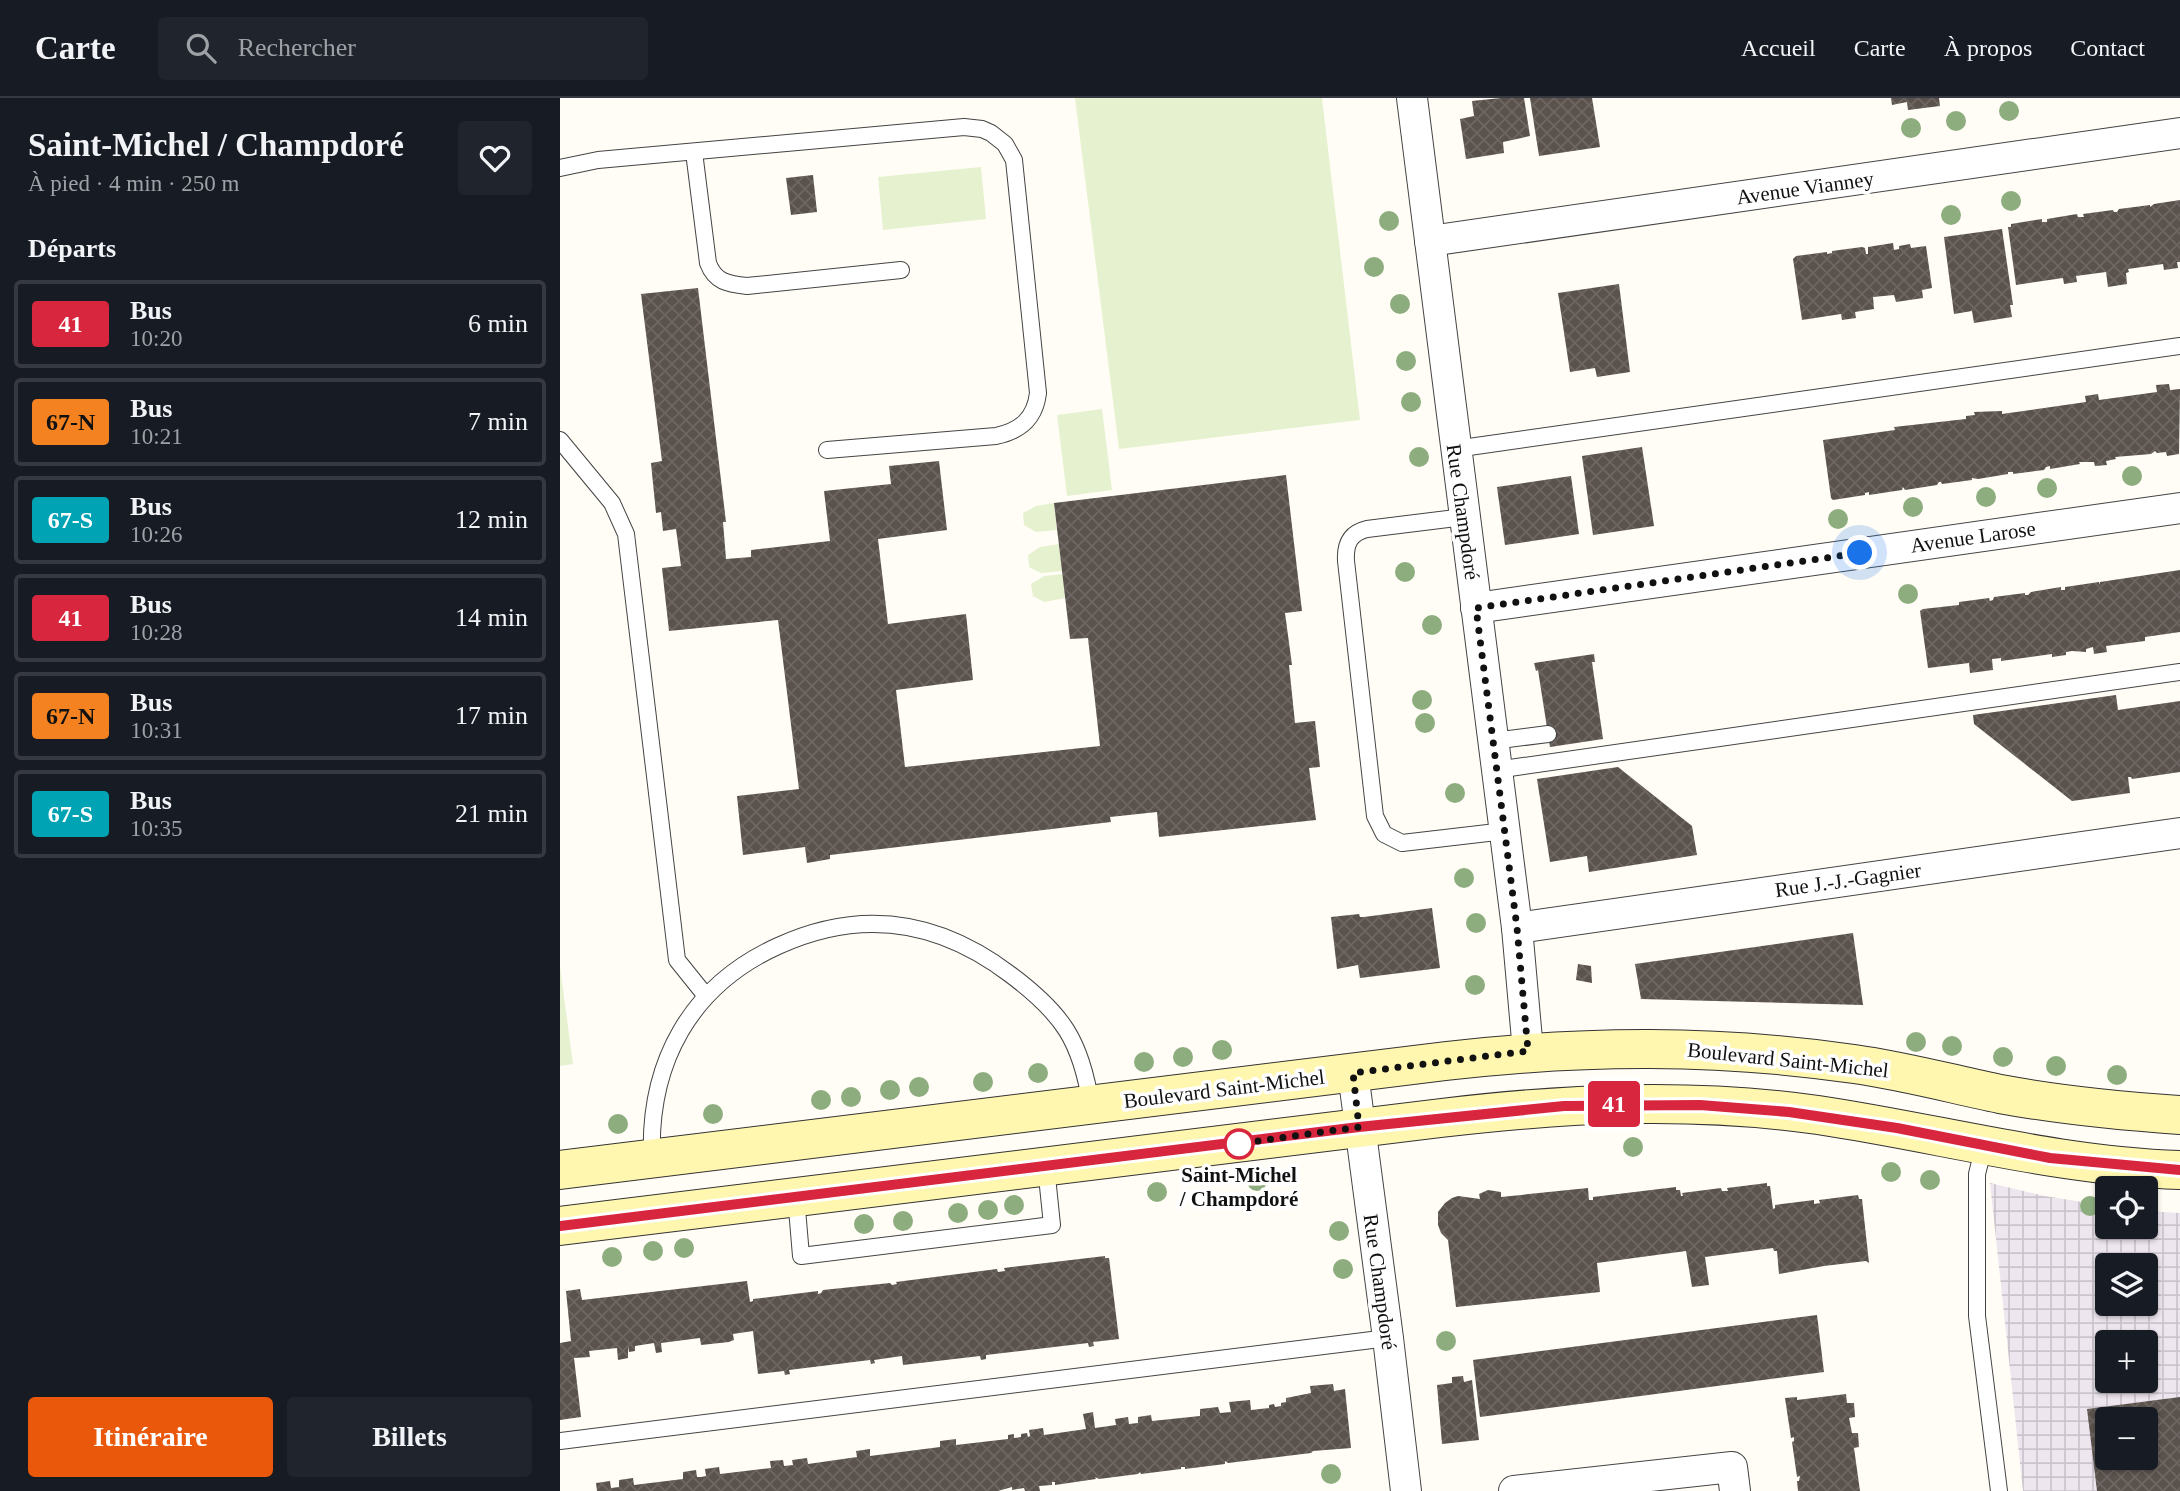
<!DOCTYPE html>
<html lang="fr">
<head>
<meta charset="utf-8">
<style>
  body { margin:0; font-family:Georgia,serif; background:#20242c; color:#f1f3f6; height:100vh; display:flex; flex-direction:column; font-size:26px; white-space:nowrap }
  * { box-sizing:border-box; margin:0 }
  p { font-size:23px; color:#9ea1a6 }
  .icon { flex:none; width:38px; height:38px; fill:none; stroke:currentColor; stroke-width:2; stroke-linecap:round; stroke-linejoin:round }
  .map { position:relative; flex:1; overflow:hidden }
  .sheet { display:flex; flex-direction:column; background:#171b24; width:560px }
  .sheet>* { flex:none }
  .badge { padding:0 14px; border-radius:5px; font-size:24px; line-height:46px }
  .buttons { position:absolute; left:1535px; top:1078px; display:grid; gap:14px }
  .buttons a { display:grid; place-items:center; width:63px; height:63px; border-radius:7px; background:#171b24; box-shadow:0 2px 5px #0004; font-size:35px }
  .you { position:absolute; width:35px; height:35px; margin:-18px; border:5px solid #fff; border-radius:50%; background:#1a73e8; box-shadow:0 0 0 10px #1a73e833 }
  .map>.badge { position:absolute; translate:-50% -50%; box-shadow:0 0 0 4px #fff }
  h2 { padding:0 28px; font-size:26px; line-height:63px }
  .round { display:grid; place-items:center; flex:none; width:74px; height:74px; border-radius:7px; background:#20242c }
  .head { display:flex; align-items:center; justify-content:space-between; height:119px; padding:0 28px }
  h1 { font-size:33px; font-weight:800; line-height:52px }
  .action { display:flex; gap:14px; margin-top:auto; padding:14px 28px }
  .action a { flex:1; height:80px; border-radius:7px; background:#ea580c; color:#fff; font-size:28px; font-weight:800; line-height:80px; text-align:center }
  .action a+a { background:#20242c; color:#f1f3f6 }
  ul { padding:0; list-style:none }
  li { display:flex; align-items:center; gap:21px; height:88px; margin:0 14px 10px; padding:0 14px; border:4px solid #363941; border-radius:7px }
  li div { flex:1 }
  li b { display:block; font-size:26px }
  li em { font-style:normal }
  li .badge { min-width:77px; font-weight:700; text-align:center }
  header { display:flex; align-items:center; gap:42px; box-sizing:border-box; height:98px; padding:0 35px; background:#171b24; border-bottom:2px solid #363941 }
  header strong { font-size:33px }
  nav { display:flex; gap:38px; margin-inline-start:auto; font-size:24px }
  .search { width:490px; height:63px; background:#20242c; display:flex; align-items:center; gap:18px; box-sizing:border-box; padding:0 24px; border-radius:7px; color:#9ea1a6; font-size:26px }
  main { display:flex; flex:1; min-height:0 }
  .map>svg:first-child { display:block }
</style>
</head>
<body>
<header>
<strong>Carte</strong>
<div class="search"><svg class="icon" aria-label="search" viewBox="0 0 24 24"><circle cx="10" cy="10" r="6"/><path d="M15 15l6 6"/></svg>Rechercher</div>
<nav><a>Accueil</a><a>Carte</a><a>À propos</a><a>Contact</a></nav>
</header>
<main>
<section class="sheet">
<div class="head"><div><h1>Saint-Michel / Champdoré</h1><p>À pied · 4 min · 250 m</p></div><a class="round"><svg class="icon" aria-label="heart" viewBox="0 0 24 24"><path d="M12 20l-8-8c-3-5 5-10 8-4 3-6 11-1 8 4z"/></svg></a></div>
<h2>Départs</h2>
<ul>
<li><span class="badge" style="background:#d7263d;color:#fff">41</span><div><b>Bus</b><p>10:20</p></div><em>6 min</em></li>
<li><span class="badge" style="background:#f58220;color:#111">67-N</span><div><b>Bus</b><p>10:21</p></div><em>7 min</em></li>
<li><span class="badge" style="background:#00a3b4;color:#fff">67-S</span><div><b>Bus</b><p>10:26</p></div><em>12 min</em></li>
<li><span class="badge" style="background:#d7263d;color:#fff">41</span><div><b>Bus</b><p>10:28</p></div><em>14 min</em></li>
<li><span class="badge" style="background:#f58220;color:#111">67-N</span><div><b>Bus</b><p>10:31</p></div><em>17 min</em></li>
<li><span class="badge" style="background:#00a3b4;color:#fff">67-S</span><div><b>Bus</b><p>10:35</p></div><em>21 min</em></li>
</ul>
<div class="action"><a>Itinéraire</a><a>Billets</a></div>
</section>
<div class="map">
<svg width="1620" height="1393" viewBox="0 0 1620 1393">
  <defs>
    <pattern id="industrial-grid" width="8" height="8" patternUnits="userSpaceOnUse" patternTransform="scale(1.75)"><rect width="8" height="8" fill="#eee6ef"/><path d="M0 4h8M4 0v8" fill="none" stroke="#cbc4cc"/></pattern>
    <pattern id="building-cross-hatch" width="8" height="8" patternUnits="userSpaceOnUse" patternTransform="scale(1.75)"><rect width="8" height="8" fill="#5a524d"/><path d="M0 0l8 8M0 8l8-8" fill="none" stroke="#6d6662"/></pattern>
  </defs>
  <rect width="100%" height="100%" fill="#fffdf5"/>
  <path fill="url(#industrial-grid)" fill-rule="evenodd" d="M 1430,1085 L 1485,1098 L 1547,1108 L 1547,1129 L 1586,1129 L 1586,1113 L 1620,1115 L 1620,1393 L 1463,1393 ZM 1547,1167 L 1586,1167 L 1586,1206 L 1547,1206 ZM 1547,1244 L 1586,1244 L 1586,1283 L 1547,1283 ZM 1547,1321 L 1586,1321 L 1586,1360 L 1547,1360 Z"/>
  <g fill="#e6f2cf">
    <path d="M 515,0 L 762,0 L 800,322 L 559,351 Z"/>
    <path d="M 421,69 L 426,121 L 323,132 L 318,79 Z"/>
    <path d="M 542,311 L 552,392 L 507,398 L 497,317 Z"/>
    <path d="M 494,405 L 497,432 L 476,434 L 464,427 L 463,415 L 476,408 Z"/>
    <path d="M 499,446 L 502,473 L 481,475 L 469,469 L 468,457 L 480,449 Z"/>
    <path d="M 503,476 L 505,500 L 484,504 L 473,498 L 471,486 L 484,478 Z"/>
    <path d="M 0,869 L 13,966 L 0,968 Z"/>
  </g>
  <g fill="url(#building-cross-hatch)" fill-rule="evenodd">
    <path d="M 941,0 L 964,0 L 970,38 L 943,44 L 944,55 L 906,61 L 900,21 L 914,18 L 912,3 Z"/>
    <path d="M 970,0 L 1032,0 L 1040,49 L 979,58 Z"/>
    <path d="M 1331,0 L 1379,0 L 1380,8 L 1348,12 L 1347,4 L 1332,7 Z"/>
    <path d="M 253,77 L 257,114 L 231,117 L 226,80 Z"/>
    <path d="M 1620,102 L 1620,164 L 1617,164 L 1618,170 L 1604,172 L 1603,166 L 1568,171 L 1569,174 L 1566,175 L 1567,186 L 1548,189 L 1546,174 L 1516,178 L 1517,184 L 1504,186 L 1503,180 L 1456,187 L 1448,129 L 1451,129 L 1451,126 L 1482,121 L 1482,124 L 1487,124 L 1487,121 L 1517,116 L 1518,119 L 1524,119 L 1523,116 L 1553,112 L 1554,114 L 1557,114 L 1559,111 L 1590,107 L 1590,109 L 1594,106 Z"/>
    <path d="M 1442,131 L 1453,207 L 1450,207 L 1452,219 L 1414,225 L 1412,213 L 1394,216 L 1384,139 Z"/>
    <path d="M 1333,145 L 1334,152 L 1339,151 L 1339,148 L 1350,146 L 1351,150 L 1366,148 L 1372,190 L 1362,192 L 1363,200 L 1336,204 L 1334,197 L 1313,199 L 1314,211 L 1295,214 L 1296,220 L 1282,222 L 1281,216 L 1242,222 L 1233,161 L 1236,158 L 1267,154 L 1267,156 L 1272,155 L 1272,153 L 1302,149 L 1305,150 L 1306,156 L 1308,156 L 1308,149 Z"/>
    <path d="M 1059,186 L 1070,274 L 1037,279 L 1035,270 L 1010,274 L 998,195 Z"/>
    <path d="M 138,190 L 166,424 L 163,424 L 166,461 L 191,459 L 191,452 L 270,443 L 264,393 L 331,386 L 329,368 L 379,363 L 387,432 L 318,441 L 328,526 L 406,516 L 413,582 L 336,592 L 345,669 L 540,648 L 528,540 L 510,541 L 494,405 L 726,377 L 742,513 L 725,515 L 732,567 L 729,567 L 735,625 L 755,623 L 760,669 L 749,670 L 756,722 L 599,739 L 597,714 L 550,719 L 551,724 L 270,757 L 270,761 L 247,765 L 245,749 L 183,757 L 177,698 L 239,691 L 218,522 L 109,533 L 102,470 L 121,468 L 116,431 L 103,433 L 101,414 L 96,415 L 91,365 L 102,363 L 81,196 Z"/>
    <path d="M 1609,286 L 1610,292 L 1620,291 L 1619,356 L 1607,358 L 1606,354 L 1597,355 L 1595,353 L 1591,356 L 1555,359 L 1556,361 L 1546,363 L 1547,367 L 1535,368 L 1534,364 L 1519,364 L 1520,366 L 1490,371 L 1490,368 L 1486,369 L 1484,372 L 1453,376 L 1453,374 L 1448,374 L 1448,376 L 1418,381 L 1412,380 L 1412,382 L 1382,386 L 1381,384 L 1379,384 L 1377,387 L 1345,392 L 1343,389 L 1342,392 L 1309,397 L 1309,394 L 1305,395 L 1305,397 L 1273,402 L 1271,400 L 1263,342 L 1335,332 L 1334,329 L 1406,321 L 1406,318 L 1415,317 L 1414,314 L 1442,313 L 1442,316 L 1526,304 L 1525,298 L 1538,296 L 1539,302 L 1597,294 L 1596,287 Z"/>
    <path d="M 1082,349 L 1094,428 L 1033,437 L 1022,358 Z"/>
    <path d="M 1011,378 L 1019,436 L 945,447 L 937,389 Z"/>
    <path d="M 1620,472 L 1620,534 L 1585,539 L 1585,543 L 1546,548 L 1547,554 L 1534,556 L 1533,549 L 1526,551 L 1526,554 L 1512,553 L 1506,554 L 1506,557 L 1492,559 L 1492,556 L 1441,563 L 1441,560 L 1432,561 L 1433,572 L 1410,575 L 1409,565 L 1368,570 L 1360,513 L 1363,511 L 1399,507 L 1399,504 L 1429,500 L 1430,503 L 1433,502 L 1434,499 L 1465,495 L 1465,497 L 1468,497 L 1471,494 L 1501,489 L 1501,492 L 1505,492 L 1505,489 L 1539,484 L 1540,487 L 1540,484 Z"/>
    <path d="M 1034,556 L 1035,564 L 1032,564 L 1043,641 L 990,649 L 978,572 L 976,573 L 974,565 Z"/>
    <path d="M 1556,597 L 1558,612 L 1620,603 L 1620,674 L 1572,681 L 1571,679 L 1568,679 L 1570,695 L 1512,703 L 1414,626 L 1413,617 Z"/>
    <path d="M 1058,669 L 1132,728 L 1137,757 L 1029,774 L 1027,758 L 990,764 L 977,681 Z"/>
    <path d="M 872,810 L 880,870 L 800,880 L 798,867 L 777,871 L 771,819 L 799,816 L 800,819 L 804,819 Z"/>
    <path d="M 1293,835 L 1303,907 L 1081,901 L 1075,866 Z"/>
    <path d="M 1018,866 L 1031,868 L 1032,885 L 1016,882 Z"/>
    <path d="M 1207,1085 L 1207,1088 L 1210,1088 L 1213,1111 L 1215,1110 L 1215,1107 L 1254,1102 L 1254,1106 L 1260,1105 L 1259,1102 L 1298,1097 L 1299,1101 L 1302,1101 L 1309,1165 L 1306,1163 L 1264,1168 L 1219,1176 L 1217,1153 L 1214,1153 L 1213,1150 L 1145,1159 L 1149,1187 L 1132,1189 L 1126,1153 L 1037,1165 L 1040,1194 L 896,1209 L 888,1142 L 881,1135 L 878,1127 L 878,1114 L 885,1105 L 892,1100 L 898,1098 L 920,1101 L 919,1096 L 928,1092 L 941,1094 L 941,1099 L 1028,1090 L 1029,1102 L 1033,1102 L 1033,1099 L 1116,1089 L 1116,1092 L 1120,1092 L 1121,1098 L 1123,1098 L 1122,1095 L 1161,1090 L 1162,1093 L 1168,1093 L 1167,1090 Z"/>
    <path d="M 545,1158 L 545,1160 L 549,1160 L 559,1241 L 533,1244 L 534,1248 L 529,1249 L 528,1245 L 426,1257 L 426,1261 L 421,1262 L 420,1258 L 343,1267 L 342,1258 L 314,1262 L 315,1265 L 311,1266 L 310,1262 L 229,1272 L 230,1276 L 225,1277 L 224,1273 L 198,1276 L 193,1233 L 173,1236 L 174,1242 L 169,1244 L 141,1247 L 140,1240 L 101,1245 L 102,1254 L 96,1255 L 94,1245 L 75,1248 L 75,1253 L 69,1254 L 68,1248 L 68,1260 L 58,1262 L 57,1250 L 29,1253 L 30,1259 L 14,1260 L 21,1319 L 0,1322 L 0,1245 L 11,1243 L 6,1193 L 20,1191 L 22,1202 L 187,1183 L 190,1204 L 193,1203 L 193,1201 L 258,1193 L 258,1196 L 261,1195 L 263,1192 L 330,1185 L 332,1187 L 337,1186 L 336,1184 L 437,1171 L 438,1174 L 445,1173 L 444,1170 Z"/>
    <path d="M 1257,1217 L 1264,1274 L 920,1319 L 913,1262 Z"/>
    <path d="M 903,1278 L 904,1284 L 912,1282 L 919,1342 L 882,1346 L 877,1287 L 892,1285 L 892,1279 Z"/>
    <path d="M 773,1286 L 774,1293 L 785,1291 L 791,1350 L 753,1353 L 751,1355 L 668,1365 L 665,1363 L 665,1366 L 625,1371 L 625,1369 L 621,1369 L 621,1371 L 581,1376 L 580,1374 L 578,1376 L 539,1381 L 535,1379 L 536,1381 L 495,1387 L 495,1384 L 492,1384 L 492,1387 L 479,1388 L 480,1393 L 465,1393 L 464,1390 L 452,1392 L 452,1389 L 438,1393 L 37,1393 L 36,1385 L 50,1383 L 51,1390 L 59,1389 L 59,1382 L 73,1380 L 74,1387 L 123,1381 L 123,1374 L 136,1372 L 137,1379 L 141,1379 L 146,1378 L 145,1371 L 159,1369 L 160,1376 L 211,1370 L 210,1363 L 223,1362 L 224,1368 L 233,1367 L 232,1362 L 247,1360 L 248,1366 L 297,1359 L 296,1353 L 310,1351 L 310,1358 L 380,1349 L 380,1343 L 396,1341 L 396,1347 L 448,1341 L 448,1337 L 454,1336 L 454,1340 L 461,1339 L 461,1336 L 467,1335 L 468,1339 L 470,1338 L 469,1332 L 483,1330 L 484,1337 L 526,1331 L 523,1316 L 533,1314 L 535,1330 L 556,1327 L 555,1321 L 568,1319 L 569,1326 L 578,1325 L 578,1319 L 591,1317 L 592,1323 L 640,1318 L 640,1311 L 658,1309 L 660,1315 L 671,1314 L 669,1304 L 690,1302 L 691,1312 L 709,1310 L 709,1307 L 714,1306 L 715,1309 L 721,1308 L 721,1305 L 726,1304 L 726,1300 L 751,1295 L 750,1288 Z"/>
    <path d="M 1286,1296 L 1287,1305 L 1294,1305 L 1295,1319 L 1289,1320 L 1292,1335 L 1298,1335 L 1299,1349 L 1294,1350 L 1300,1393 L 1238,1393 L 1237,1383 L 1239,1383 L 1240,1378 L 1237,1379 L 1232,1344 L 1234,1343 L 1234,1339 L 1231,1340 L 1225,1300 L 1237,1299 L 1237,1302 Z"/>
    <path d="M 1620,1299 L 1620,1393 L 1537,1393 L 1527,1311 ZM 1547,1321 L 1586,1321 L 1586,1360 L 1547,1360 Z"/>
  </g>
  <g fill="none" stroke-linecap="round" stroke-linejoin="round">
    <g stroke="#444" stroke-width="18">
      <g id="service">
        <path d="M 134,54 L 148,165 C 155,184 168,186 187,188 L 341,172"/>
        <path d="M 0,70 L 38,62 L 404,29 L 422,31 L 431,35 L 445,46 L 454,62 L 478,295 C 475,321 460,333 436,338 L 267,352"/>
        <path d="M 0,342 L 52,405 L 66,436 L 117,862 L 146,898"/>
        <path d="M 895,351 L 1620,248"/>
        <path d="M 904,419 L 807,431 C 790,435 785,446 786,463 L 815,718 L 824,736 L 842,745 L 945,733"/>
        <path d="M 933,643 L 988,636"/>
        <path d="M 936,672 L 1620,574"/>
        <path d="M 1424,1048 L 1417,1076 L 1417,1218 L 1439,1393"/>
        <path d="M 92,1061 C 88,965 130,888 218,848 C 301,810 379,822 451,877 C 503,916 521,943 531,1007"/>
        <path d="M 236,1099 L 241,1158 L 492,1127 L 486,1069"/>
        <path d="M 0,1343 L 828,1240"/>
      </g>
    </g>
    <g stroke="#444" stroke-width="32">
      <g id="minor">
        <path d="M 852,0 L 957,830 L 968,953"/>
        <path d="M 870,143 L 1620,35"/>
        <path d="M 916,510 L 1620,410"/>
        <path d="M 957,830 L 1620,735"/>
        <path d="M 793,975 L 828,1240 L 846,1393"/>
        <path d="M 954,1393 L 1172,1369 L 1175,1393"/>
      </g>
    </g>
    <g stroke="#333" stroke-width="40">
      <g id="secondary">
        <path d="M 0,1072 L 886,963 C 1025,947 1155,946 1294,966 C 1344,973 1392,986 1440,996 C 1500,1007 1560,1013 1620,1017"/>
        <path d="M 0,1128 L 881,1020 C 1007,1005 1132,999 1258,1017 C 1379,1035 1497,1068 1620,1072"/>
      </g>
    </g>
    <use href="#service" stroke="#fff" stroke-width="16"/>
    <use href="#minor" stroke="#fff" stroke-width="30"/>
    <use href="#secondary" stroke="#fff6b0" stroke-width="38"/>
  </g>
  <g fill="#8dad7f">
    <circle cx="1449" cy="13" r="10"/>
    <circle cx="1396" cy="23" r="10"/>
    <circle cx="1351" cy="30" r="10"/>
    <circle cx="1451" cy="103" r="10"/>
    <circle cx="1391" cy="117" r="10"/>
    <circle cx="829" cy="123" r="10"/>
    <circle cx="814" cy="169" r="10"/>
    <circle cx="840" cy="206" r="10"/>
    <circle cx="846" cy="263" r="10"/>
    <circle cx="851" cy="304" r="10"/>
    <circle cx="859" cy="359" r="10"/>
    <circle cx="1572" cy="378" r="10"/>
    <circle cx="1487" cy="390" r="10"/>
    <circle cx="1426" cy="399" r="10"/>
    <circle cx="1353" cy="409" r="10"/>
    <circle cx="1278" cy="421" r="10"/>
    <circle cx="845" cy="474" r="10"/>
    <circle cx="1348" cy="496" r="10"/>
    <circle cx="872" cy="527" r="10"/>
    <circle cx="862" cy="602" r="10"/>
    <circle cx="865" cy="625" r="10"/>
    <circle cx="895" cy="695" r="10"/>
    <circle cx="904" cy="780" r="10"/>
    <circle cx="916" cy="825" r="10"/>
    <circle cx="915" cy="887" r="10"/>
    <circle cx="1356" cy="944" r="10"/>
    <circle cx="1392" cy="948" r="10"/>
    <circle cx="662" cy="952" r="10"/>
    <circle cx="623" cy="959" r="10"/>
    <circle cx="1443" cy="959" r="10"/>
    <circle cx="584" cy="964" r="10"/>
    <circle cx="1496" cy="968" r="10"/>
    <circle cx="478" cy="975" r="10"/>
    <circle cx="1557" cy="977" r="10"/>
    <circle cx="423" cy="984" r="10"/>
    <circle cx="359" cy="989" r="10"/>
    <circle cx="330" cy="992" r="10"/>
    <circle cx="291" cy="999" r="10"/>
    <circle cx="261" cy="1002" r="10"/>
    <circle cx="153" cy="1016" r="10"/>
    <circle cx="58" cy="1026" r="10"/>
    <circle cx="1073" cy="1049" r="10"/>
    <circle cx="1331" cy="1074" r="10"/>
    <circle cx="1370" cy="1082" r="10"/>
    <circle cx="697" cy="1083" r="10"/>
    <circle cx="597" cy="1094" r="10"/>
    <circle cx="454" cy="1107" r="10"/>
    <circle cx="1530" cy="1108" r="10"/>
    <circle cx="428" cy="1112" r="10"/>
    <circle cx="398" cy="1115" r="10"/>
    <circle cx="343" cy="1123" r="10"/>
    <circle cx="304" cy="1126" r="10"/>
    <circle cx="779" cy="1133" r="10"/>
    <circle cx="124" cy="1150" r="10"/>
    <circle cx="93" cy="1153" r="10"/>
    <circle cx="52" cy="1159" r="10"/>
    <circle cx="783" cy="1171" r="10"/>
    <circle cx="886" cy="1243" r="10"/>
    <circle cx="771" cy="1376" r="10"/>
  </g>
  <g fill="none" stroke-linecap="round" stroke-linejoin="round">
    <g stroke="#fff" stroke-width="16">
      <path id="line" d="M 0,1128 L 799,1029 L 1004,1008 L 1140,1007 L 1229,1014 L 1337,1030 L 1490,1060 L 1620,1072"/>
    </g>
    <use href="#line" stroke="#d7263d" stroke-width="10"/>
    <path stroke="#111" stroke-width="7" stroke-dasharray="0 12.6" d="M 679,1046 L 676,1046 L 799,1029 L 793,975 L 968,953 L 957,830 L 916,510 L 1300,455"/>
  </g>
  <circle fill="#fff" stroke="#d7263d" stroke-width="3.5" cx="679" cy="1046" r="14"/>
  <g text-anchor="middle" stroke-width="7" stroke-linejoin="round" paint-order="stroke">
    <g font-size="21" fill="#111" stroke="#fff">
      <text transform="translate(1245 90) rotate(-8)" y="7">Avenue Vianney</text>
      <text transform="translate(903 414) rotate(82)" y="7">Rue Champdoré</text>
      <text transform="translate(1413 439) rotate(-8)" y="7">Avenue Larose</text>
      <text transform="translate(1288 782) rotate(-8)" y="7">Rue J.-J.-Gagnier</text>
      <text transform="translate(1228 962) rotate(6)" y="7">Boulevard Saint-Michel</text>
      <text transform="translate(664 991) rotate(-7)" y="7">Boulevard Saint-Michel</text>
      <text transform="translate(820 1184) rotate(82)" y="7">Rue Champdoré</text>
    </g>
    <g font-size="21" font-weight="bold" fill="#111" stroke="#fff">
      <text x="679" y="1084">Saint-Michel<tspan x="679" dy="24">/ Champdoré</tspan></text>
    </g>
  </g>
</svg>
<div class="buttons">
<a><svg class="icon" aria-label="locate" viewBox="0 0 24 24"><circle cx="12" cy="12" r="6"/><path d="M12 2v4M12 18v4M2 12h4M18 12h4"/></svg></a>
<a><svg class="icon" aria-label="layers" viewBox="0 0 24 24"><path d="M12 4l9 5-9 5-9-5zM3 14l9 5 9-5"/></svg></a>
<a>+</a>
<a>−</a>
</div>
<div class="you" style="left:1300px;top:455px"></div>
<b class="badge" style="left:1054px;top:1006px;background:#d7263d;color:#fff">41</b>
</div>
</main>
</body>
</html>
